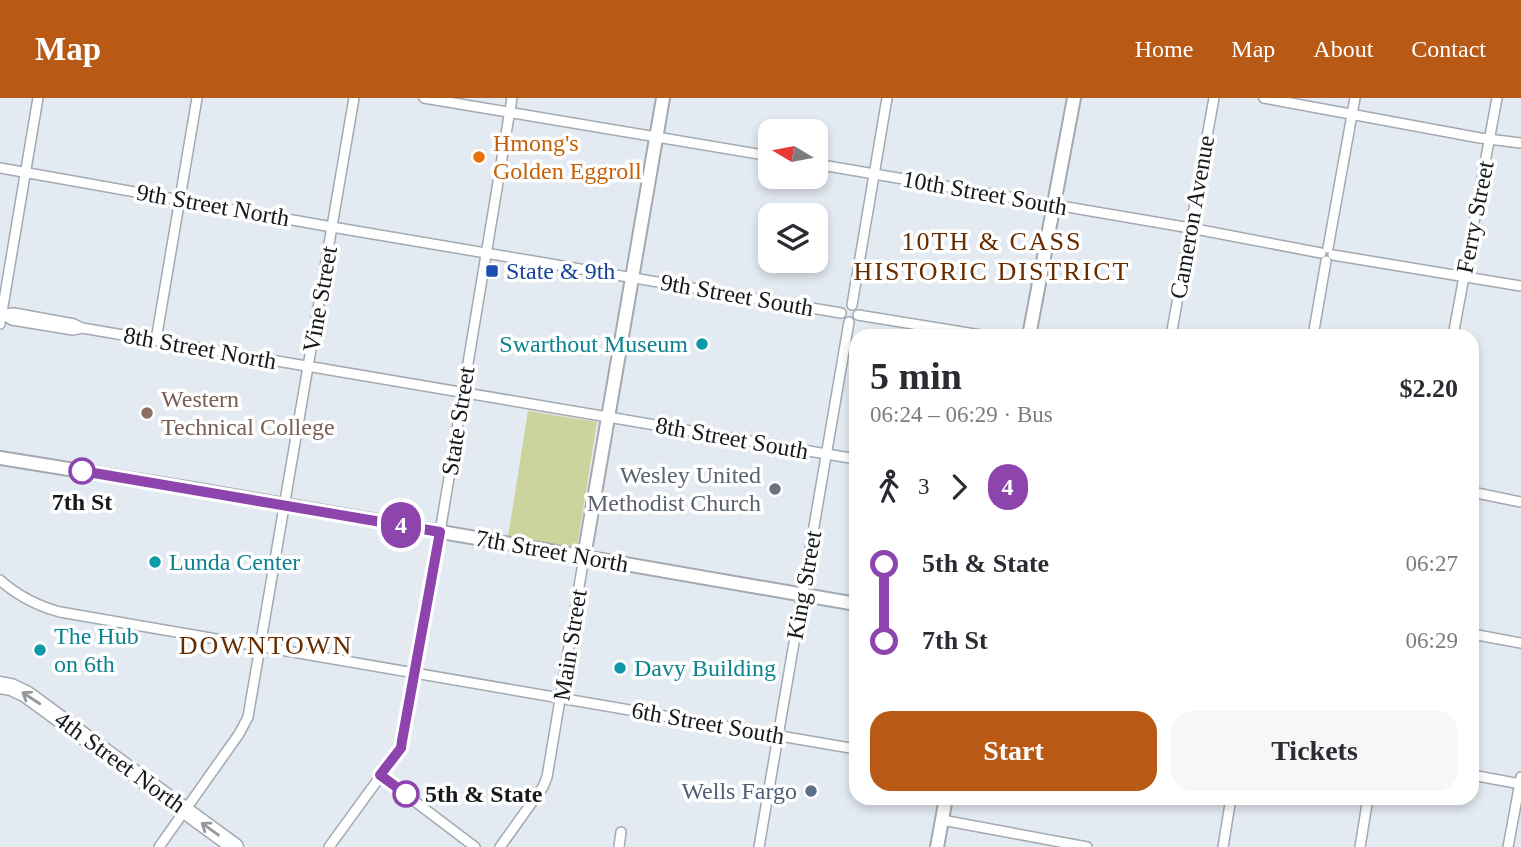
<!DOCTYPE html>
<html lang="en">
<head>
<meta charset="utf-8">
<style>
  body { margin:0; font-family:"Times New Roman",serif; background:#f7f7f7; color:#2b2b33; height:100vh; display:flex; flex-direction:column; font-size:26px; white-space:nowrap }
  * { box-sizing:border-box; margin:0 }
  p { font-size:23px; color:#7c7c81 }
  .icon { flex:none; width:38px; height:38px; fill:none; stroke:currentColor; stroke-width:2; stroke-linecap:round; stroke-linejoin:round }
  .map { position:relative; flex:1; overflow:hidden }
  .drawer { position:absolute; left:849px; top:231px; width:630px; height:476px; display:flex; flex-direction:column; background:#fff; border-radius:21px; box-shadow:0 4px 10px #0003 }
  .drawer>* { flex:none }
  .badge { padding:0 14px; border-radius:23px; font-size:24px; line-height:46px }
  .needle { width:46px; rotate:280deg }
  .controls { position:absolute; left:758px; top:21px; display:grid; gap:14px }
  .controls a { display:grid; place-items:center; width:70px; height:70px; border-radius:14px; background:#fff; box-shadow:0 4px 10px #0003; font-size:35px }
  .map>.badge { position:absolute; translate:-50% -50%; box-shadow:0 0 0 4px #fff }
  .legs { display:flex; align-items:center; gap:10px; height:77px; padding:0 21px; font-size:23px }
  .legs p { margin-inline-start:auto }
  .head { display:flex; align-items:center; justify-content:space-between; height:119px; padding:0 21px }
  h1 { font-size:38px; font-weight:800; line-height:52px }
  .button { display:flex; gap:14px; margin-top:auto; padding:14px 21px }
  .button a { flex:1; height:80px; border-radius:21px; background:#b95916; color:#fff; font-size:28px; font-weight:800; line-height:80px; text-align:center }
  .button a+a { background:#f7f7f7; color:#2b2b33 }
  ul { padding:0 21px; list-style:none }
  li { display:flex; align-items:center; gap:24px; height:77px; font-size:26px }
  li i { display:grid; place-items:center; width:10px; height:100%; margin:0 9px; background:currentColor }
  li i::after { content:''; width:18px; height:18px; margin:-9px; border:5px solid; border-radius:50%; background:#fff }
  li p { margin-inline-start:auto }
  li:first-child i { background:linear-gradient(#0000 50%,currentColor 0) }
  li:last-child i { background:linear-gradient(currentColor 50%,#0000 0) }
  header { display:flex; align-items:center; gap:42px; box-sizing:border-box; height:98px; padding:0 35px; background:#b95916; color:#fff }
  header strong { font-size:33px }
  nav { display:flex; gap:38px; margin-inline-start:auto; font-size:24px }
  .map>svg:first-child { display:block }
</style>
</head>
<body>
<header>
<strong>Map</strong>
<nav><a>Home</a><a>Map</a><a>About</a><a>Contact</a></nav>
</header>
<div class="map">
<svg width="1521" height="749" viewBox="0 0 1521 749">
  <rect width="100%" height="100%" fill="#e3eaf1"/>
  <path fill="#ccd49d" d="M 528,313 L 597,324 L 577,450 L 508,439 Z"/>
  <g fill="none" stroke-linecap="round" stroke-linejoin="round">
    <g stroke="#a3a9b1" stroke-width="12">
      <g id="minor">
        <path d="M 424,0 L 770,58"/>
        <path d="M 1264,0 L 1480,40 L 1521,45"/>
        <path d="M 816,66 L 1190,130 L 1321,155"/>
        <path d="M 0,70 L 332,129 L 841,215"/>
        <path d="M 1328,150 L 1355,0"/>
        <path d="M 1333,157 L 1521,188"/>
        <path d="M 852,207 L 887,0"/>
        <path d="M 14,215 L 74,226 L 82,230 L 73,232 L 12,222 L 2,216 Z"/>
        <path d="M 858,217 L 987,238"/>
        <path d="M 0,226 L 38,0"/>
        <path d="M 82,230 L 856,361"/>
        <path d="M 1171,238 L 1214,0"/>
        <path d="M 1313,238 L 1326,163"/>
        <path d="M 1453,238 L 1497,0"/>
        <path d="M 156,242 L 197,0"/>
        <path d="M 1472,394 L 1521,404"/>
        <path d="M 0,482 C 18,498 38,508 60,514 L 856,651"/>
        <path d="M 1472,536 L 1521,545"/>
        <path d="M 380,677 L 475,749"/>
        <path d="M 1472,677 L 1521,686"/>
        <path d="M 942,722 L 1087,749"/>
        <path d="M 159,749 L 239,636 L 248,619 L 354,0"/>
        <path d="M 329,749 L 401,650 L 402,643 L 440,434 L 512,0"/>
        <path d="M 500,749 L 543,689 L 547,679 L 584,459"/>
        <path d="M 619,749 L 621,734"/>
        <path d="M 759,749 L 849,224"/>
        <path d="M 1223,749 L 1231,700"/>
        <path d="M 1360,749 L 1368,700"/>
        <path d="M 1508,749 L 1521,679"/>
      </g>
    </g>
    <g stroke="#a3a9b1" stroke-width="16">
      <g id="tertiary">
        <path d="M 1029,238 L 1074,0"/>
        <path d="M 584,459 L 663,0"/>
      </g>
    </g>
    <g stroke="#a3a9b1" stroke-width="16">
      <g id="secondary">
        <path d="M 0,360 L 199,392 L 856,506"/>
        <path d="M 937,749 L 946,700"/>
      </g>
    </g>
    <g stroke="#a3a9b1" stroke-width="19">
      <path id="trunk" d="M 0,587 L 11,589 L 26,596 L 235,749"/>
    </g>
    <use href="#minor" stroke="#fff" stroke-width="9"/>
    <use href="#tertiary" stroke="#fff" stroke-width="12"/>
    <use href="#secondary" stroke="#fff" stroke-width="12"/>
    <use href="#trunk" stroke="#fff" stroke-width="16"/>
  </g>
  <defs><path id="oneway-shaft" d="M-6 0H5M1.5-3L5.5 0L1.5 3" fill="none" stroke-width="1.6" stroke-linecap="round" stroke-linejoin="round" transform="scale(1.75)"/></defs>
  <g stroke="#969798">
    <use href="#oneway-shaft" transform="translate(31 600) rotate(-147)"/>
    <use href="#oneway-shaft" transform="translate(210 731) rotate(-144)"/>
  </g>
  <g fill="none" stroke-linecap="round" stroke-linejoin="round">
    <g stroke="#fff" stroke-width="16">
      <path id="line-1" d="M 82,373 L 440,434 L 402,643 L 401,650 L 380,677 L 406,696"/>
    </g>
    <use href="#line-1" stroke="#8e44ad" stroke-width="10"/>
  </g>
  <circle fill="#e8710a" stroke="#fff" stroke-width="2.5" cx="479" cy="59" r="7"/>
  <rect fill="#1a4fb4" stroke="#fff" stroke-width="2.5" x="485" y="166" width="14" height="14" rx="3.5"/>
  <g fill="#0f9aa8" stroke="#fff" stroke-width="2.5">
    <circle cx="702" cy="246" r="7"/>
    <circle cx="155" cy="464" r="7"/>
    <circle cx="40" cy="552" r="7"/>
    <circle cx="620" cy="570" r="7"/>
  </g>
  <circle fill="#8d6e63" stroke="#fff" stroke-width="2.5" cx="147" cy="315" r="7"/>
  <g fill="#fff" stroke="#8e44ad" stroke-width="3.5">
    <circle cx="82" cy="373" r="12"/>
    <circle cx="406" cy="696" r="12"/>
  </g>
  <circle fill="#6b7280" stroke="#fff" stroke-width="2.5" cx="775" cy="391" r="7"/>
  <circle fill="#5c6f8a" stroke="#fff" stroke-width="2.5" cx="811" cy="693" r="7"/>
  <g text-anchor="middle" stroke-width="7" stroke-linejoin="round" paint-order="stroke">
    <g font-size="24" fill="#c56008" stroke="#fff" text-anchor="start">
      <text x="493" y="53">Hmong's<tspan x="493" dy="28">Golden Eggroll</tspan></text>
    </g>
    <g font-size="24" fill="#16181b" stroke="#fff">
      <text transform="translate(985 95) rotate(10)" y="8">10th Street South</text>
      <text transform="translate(213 107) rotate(10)" y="8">9th Street North</text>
      <text transform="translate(1192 119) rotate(-80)" y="8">Cameron Avenue</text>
      <text transform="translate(1475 119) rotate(-79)" y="8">Ferry Street</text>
      <text transform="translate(737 197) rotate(10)" y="8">9th Street South</text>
      <text transform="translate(320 201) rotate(-80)" y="8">Vine Street</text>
      <text transform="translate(200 250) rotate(10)" y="8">8th Street North</text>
      <text transform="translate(458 323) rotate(-81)" y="8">State Street</text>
      <text transform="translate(732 340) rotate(10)" y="8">8th Street South</text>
      <text transform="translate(552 453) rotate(10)" y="8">7th Street North</text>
      <text transform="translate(804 487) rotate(-80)" y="8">King Street</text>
      <text transform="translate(570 547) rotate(-81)" y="8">Main Street</text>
      <text transform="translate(708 625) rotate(10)" y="8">6th Street South</text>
      <text transform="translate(120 664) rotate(36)" y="8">4th Street North</text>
    </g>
    <g font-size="24" fill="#164399" stroke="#fff" text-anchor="start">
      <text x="506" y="181">State &amp; 9th</text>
    </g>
    <g font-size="24" fill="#0d838f" stroke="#fff" text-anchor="start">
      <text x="688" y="254" text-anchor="end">Swarthout Museum</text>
      <text x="169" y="472">Lunda Center</text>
      <text x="54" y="546">The Hub<tspan x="54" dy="28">on 6th</tspan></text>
      <text x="634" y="578">Davy Building</text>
    </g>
    <g font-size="24" fill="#785e54" stroke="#fff" text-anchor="start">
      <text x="161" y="309">Western<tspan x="161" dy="28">Technical College</tspan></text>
    </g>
    <g font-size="24" fill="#5b616d" stroke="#fff" text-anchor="end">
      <text x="761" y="385">Wesley United<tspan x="761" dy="28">Methodist Church</tspan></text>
    </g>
    <g font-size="24" font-weight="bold" fill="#16181b" stroke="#fff">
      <text x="82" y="412">7th St</text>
      <text x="425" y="704" text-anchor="start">5th &amp; State</text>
    </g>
    <g font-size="24" fill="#4e5e75" stroke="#fff" text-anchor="end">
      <text x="797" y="701">Wells Fargo</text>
    </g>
    <g font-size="26" letter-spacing="2" fill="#672b00" stroke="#fff">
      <text x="992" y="152">10TH &amp; CASS<tspan x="992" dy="30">HISTORIC DISTRICT</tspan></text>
      <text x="266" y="556">DOWNTOWN</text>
    </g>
  </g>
</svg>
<div class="controls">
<a><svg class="needle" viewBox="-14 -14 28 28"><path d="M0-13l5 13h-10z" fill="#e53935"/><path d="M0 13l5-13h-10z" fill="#7c7c81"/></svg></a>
<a><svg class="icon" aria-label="layers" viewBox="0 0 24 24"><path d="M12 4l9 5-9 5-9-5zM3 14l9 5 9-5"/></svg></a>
</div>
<b class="badge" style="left:401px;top:427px;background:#8e44ad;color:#fff">4</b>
<section class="drawer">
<div class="head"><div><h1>5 min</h1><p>06:24 – 06:29 · Bus</p></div><b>$2.20</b></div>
<div class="legs"><svg class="icon" aria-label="walk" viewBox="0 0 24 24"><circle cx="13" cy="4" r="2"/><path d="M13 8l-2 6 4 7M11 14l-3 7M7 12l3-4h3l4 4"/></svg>3<svg class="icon" aria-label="forward" viewBox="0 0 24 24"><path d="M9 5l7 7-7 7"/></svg><b class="badge" style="background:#8e44ad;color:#fff">4</b></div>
<ul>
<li><i style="color:#8e44ad"></i><b>5th &amp; State</b><p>06:27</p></li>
<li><i style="color:#8e44ad"></i><b>7th St</b><p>06:29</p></li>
</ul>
<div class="button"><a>Start</a><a>Tickets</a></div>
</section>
</div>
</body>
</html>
